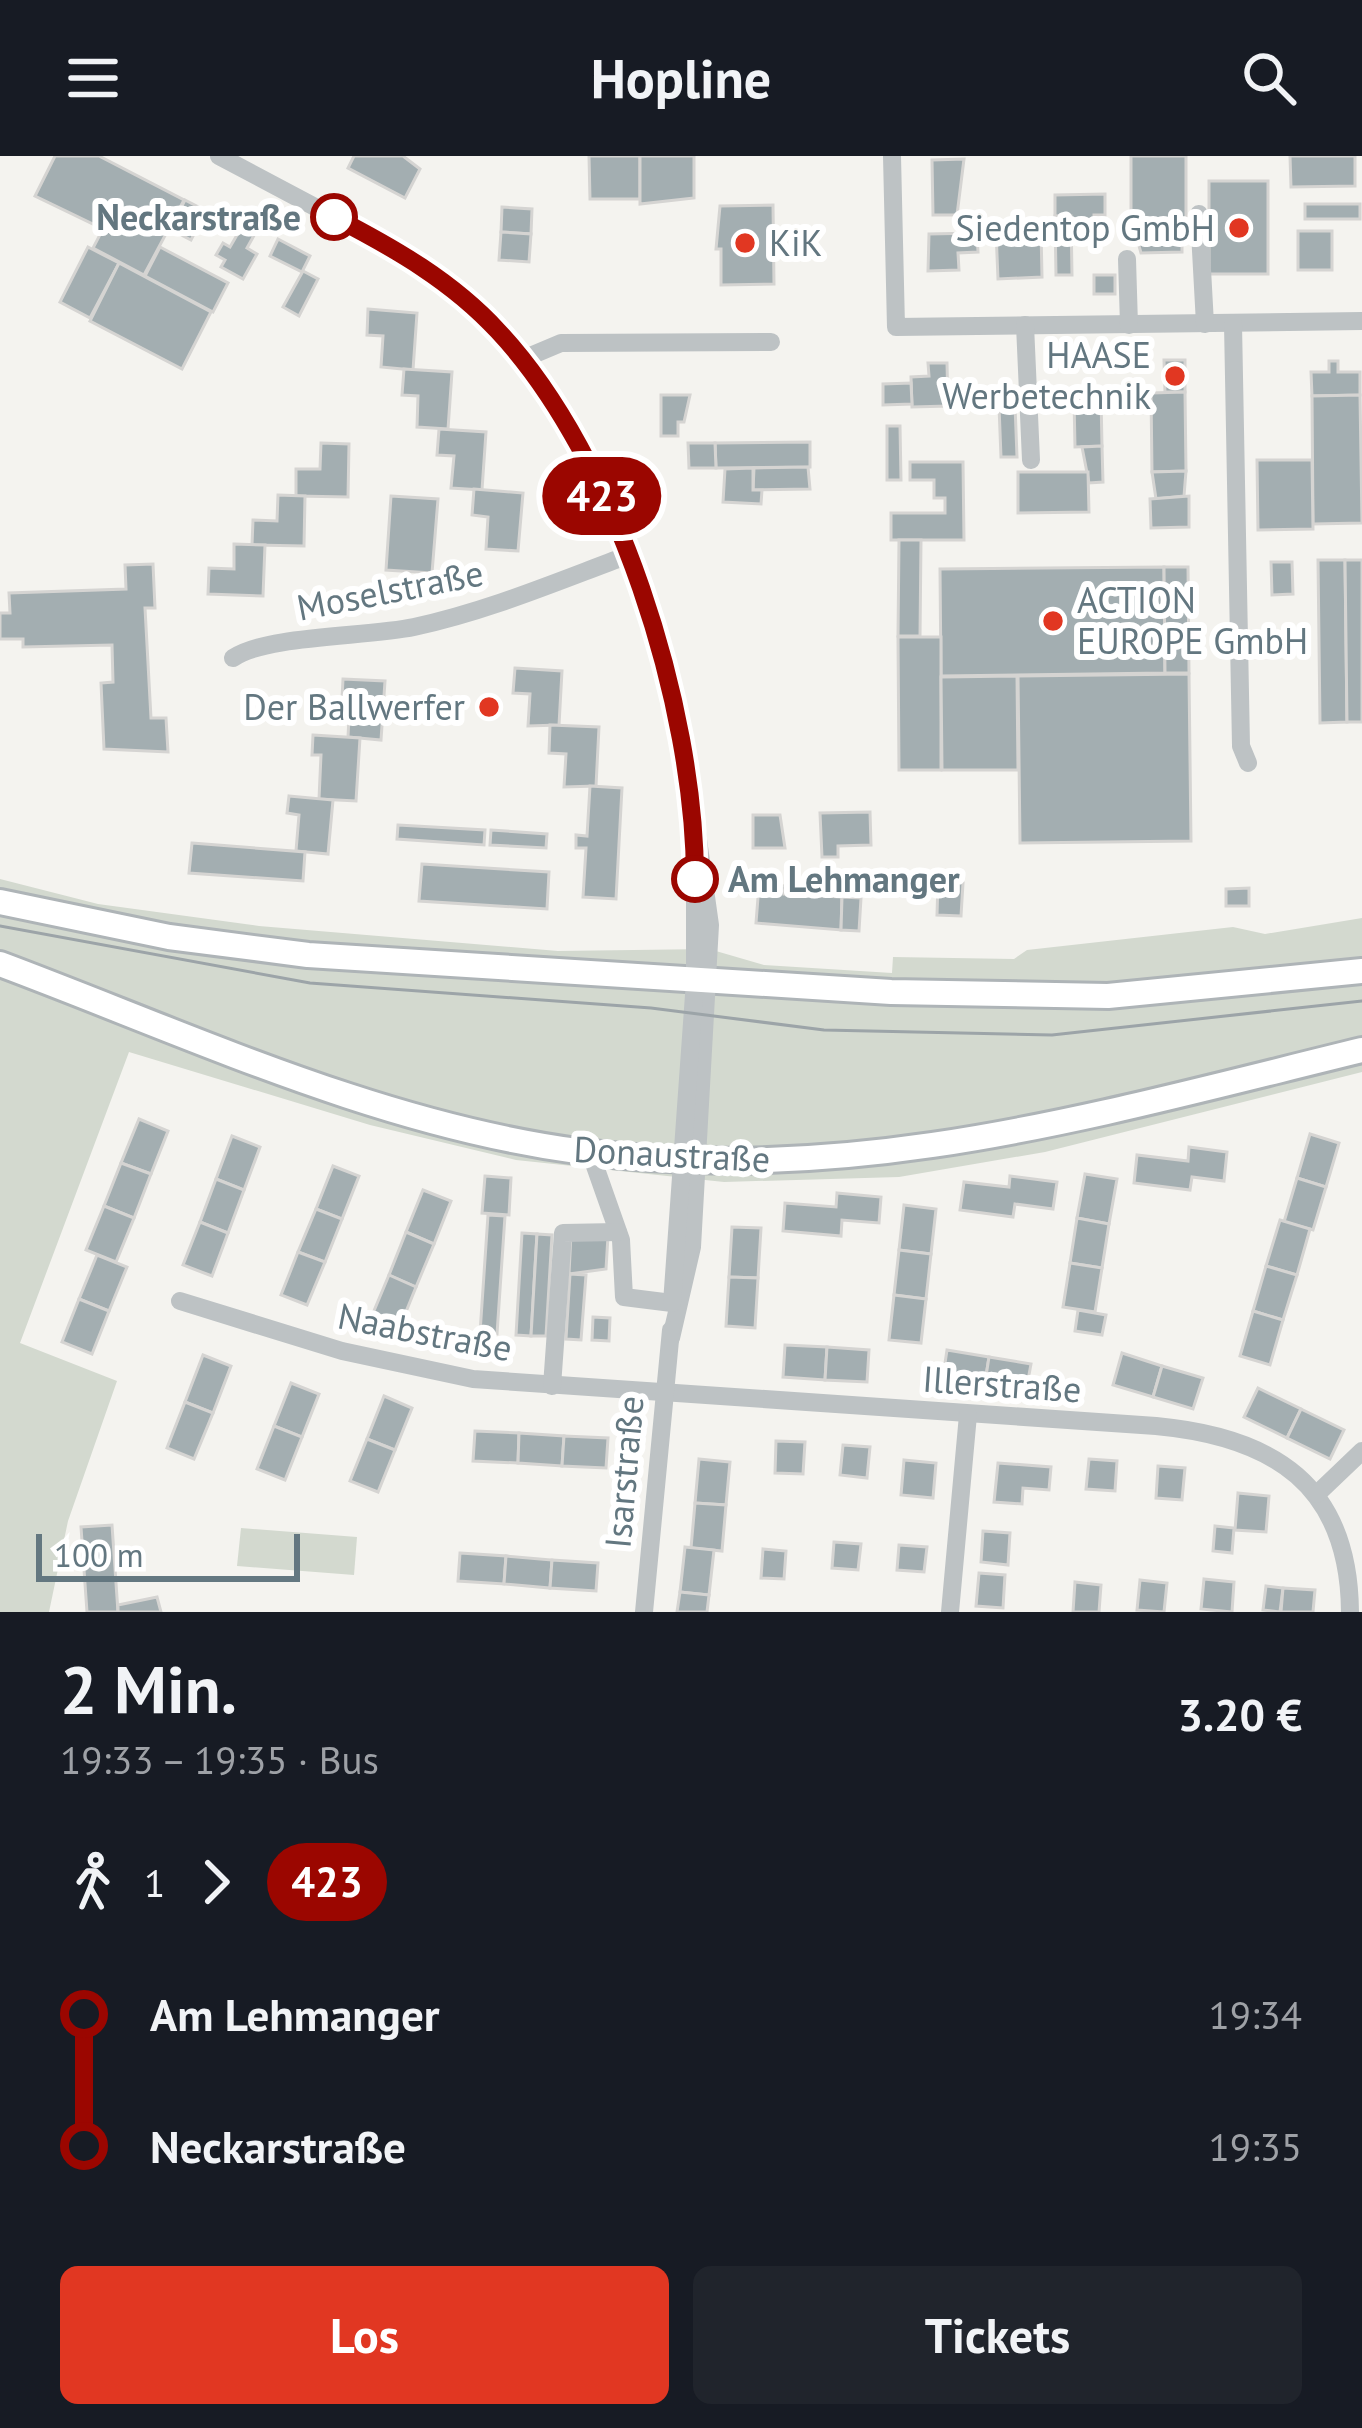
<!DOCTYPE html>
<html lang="de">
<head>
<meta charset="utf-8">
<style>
  body { margin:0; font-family:"PT Sans",sans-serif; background:#20242c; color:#f1f3f6; height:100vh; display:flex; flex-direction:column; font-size:45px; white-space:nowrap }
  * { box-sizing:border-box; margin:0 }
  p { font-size:39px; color:#9ea1a6 }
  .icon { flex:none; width:66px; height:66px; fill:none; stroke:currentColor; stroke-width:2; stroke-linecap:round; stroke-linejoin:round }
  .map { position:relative; height:1456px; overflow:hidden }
  .side { display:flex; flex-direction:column; background:#171b24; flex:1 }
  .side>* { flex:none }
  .badge { padding:0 24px; border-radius:39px; font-size:42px; line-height:78px }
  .scale { position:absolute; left:36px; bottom:30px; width:264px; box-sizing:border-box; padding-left:12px; border:6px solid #637780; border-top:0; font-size:33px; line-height:42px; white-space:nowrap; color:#637780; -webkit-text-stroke:9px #fff; paint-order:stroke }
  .map>.badge { position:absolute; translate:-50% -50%; box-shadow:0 0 0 6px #fff }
  .legs { display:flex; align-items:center; gap:18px; height:132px; padding:0 60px; font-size:39px }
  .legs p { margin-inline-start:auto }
  .head { display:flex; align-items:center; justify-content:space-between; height:204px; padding:0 60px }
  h1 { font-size:66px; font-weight:700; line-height:90px }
  .button { display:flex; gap:24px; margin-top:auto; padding:24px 60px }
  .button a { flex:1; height:138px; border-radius:18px; background:#e13722; color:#fff; font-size:48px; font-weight:700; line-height:138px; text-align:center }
  .button a+a { background:#20242c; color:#f1f3f6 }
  ul { padding:0 60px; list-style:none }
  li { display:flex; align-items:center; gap:42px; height:132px; font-size:45px }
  li i { display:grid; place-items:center; width:18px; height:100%; margin:0 15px; background:currentColor }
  li i::after { content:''; width:30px; height:30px; margin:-15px; border:9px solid; border-radius:50%; background:#171b24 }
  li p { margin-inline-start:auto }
  li:first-child i { background:linear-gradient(#0000 50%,currentColor 0) }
  li:last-child i { background:linear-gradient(currentColor 50%,#0000 0) }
  header { display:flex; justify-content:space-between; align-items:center; height:156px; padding:0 60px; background:#171b24; font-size:54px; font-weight:700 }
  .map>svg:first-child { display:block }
</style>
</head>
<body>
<header><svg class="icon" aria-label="menu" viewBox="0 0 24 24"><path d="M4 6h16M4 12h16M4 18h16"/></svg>Hopline<svg class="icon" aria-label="search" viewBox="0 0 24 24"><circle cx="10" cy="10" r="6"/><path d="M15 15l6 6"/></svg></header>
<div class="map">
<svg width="1362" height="1456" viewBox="0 0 1362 1456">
  <rect width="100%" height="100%" fill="#f4f3ef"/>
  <g fill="#d3d9cf">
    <path d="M 0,723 L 98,748 L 259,770 L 558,795 L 709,793 L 764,809 L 892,817 L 893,801 L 1014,803 L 1027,794 L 1233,771 L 1265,778 L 1362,762 L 1362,916 L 1045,996 L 899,1021 L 724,1026 L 516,1004 L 370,969 L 129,896 L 20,1187 L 117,1225 L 68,1365 L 49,1456 L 0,1456 Z"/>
    <path d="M 241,1372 L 357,1381 L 354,1419 L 237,1410 Z"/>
  </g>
  <g fill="#a3aeb1" stroke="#d5d4d2" stroke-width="3">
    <path d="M 55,0 L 99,0 L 184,44 L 144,119 L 93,92 L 103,73 L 35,40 Z"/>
    <path d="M 354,0 L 403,0 L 420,13 L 405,42 L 348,12 Z"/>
    <path d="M 589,0 L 640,0 L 640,43 L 590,43 Z"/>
    <path d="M 640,0 L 694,0 L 694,42 L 640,48 Z"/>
    <rect x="1131" y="0" width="55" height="72"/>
    <path d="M 1290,0 L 1355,0 L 1355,30 L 1291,31 Z"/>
    <path d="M 964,3 L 957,59 L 933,59 L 932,4 Z"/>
    <rect x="1209" y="25" width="59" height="93"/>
    <path d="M 1105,38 L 1105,59 L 1094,59 L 1094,65 L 1055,60 L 1055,39 Z"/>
    <path d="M 185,44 L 206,55 L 191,84 L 170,73 Z"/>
    <rect x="1305" y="48" width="55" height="15"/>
    <path d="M 773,49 L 774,128 L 721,129 L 721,93 L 716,93 L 720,50 Z"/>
    <path d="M 502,51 L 532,53 L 531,78 L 501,76 Z"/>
    <path d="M 1055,60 L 1071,60 L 1072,119 L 1056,119 Z"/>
    <path d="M 244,67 L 257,74 L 247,92 L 257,98 L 243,123 L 221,111 L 225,104 L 216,99 L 223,87 L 230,91 Z"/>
    <path d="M 1134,72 L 1182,72 L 1182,96 L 1141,97 Z"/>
    <path d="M 1041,74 L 1042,121 L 998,123 L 996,75 Z"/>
    <rect x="1298" y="75" width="34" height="39"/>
    <path d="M 501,76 L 531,78 L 529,106 L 499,104 Z"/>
    <path d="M 977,77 L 978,96 L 958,97 L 959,114 L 928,115 L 929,78 Z"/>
    <path d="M 278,83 L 310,100 L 302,116 L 270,100 Z"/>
    <path d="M 88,91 L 119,107 L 90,162 L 60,146 Z"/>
    <path d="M 160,91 L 228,127 L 213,156 L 145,120 Z"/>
    <path d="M 119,107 L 211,156 L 182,213 L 90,165 Z"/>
    <path d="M 303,115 L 318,123 L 299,160 L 283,151 Z"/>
    <rect x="1094" y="119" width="21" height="19"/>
    <path d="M 368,153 L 417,157 L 413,214 L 381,211 L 383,180 L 367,179 Z"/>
    <path d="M 1164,204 L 1185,204 L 1185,236 L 1165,236 Z"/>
    <path d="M 1329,205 L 1338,205 L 1338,216 L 1360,216 L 1360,239 L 1312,240 L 1311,216 L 1329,216 Z"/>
    <path d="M 928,207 L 947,207 L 948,250 L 912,251 L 911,221 L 929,220 Z"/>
    <path d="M 404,213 L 452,216 L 448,273 L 417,271 L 418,240 L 402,239 Z"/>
    <path d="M 911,227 L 912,248 L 883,249 L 883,228 Z"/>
    <path d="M 1185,236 L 1186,315 L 1152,316 L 1151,237 Z"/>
    <path d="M 661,239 L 690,239 L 684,266 L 678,266 L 678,280 L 661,280 Z"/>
    <path d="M 1360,239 L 1362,367 L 1313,368 L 1312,240 Z"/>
    <path d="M 1101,242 L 1102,290 L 1075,291 L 1074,243 Z"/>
    <path d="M 1015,249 L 1017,301 L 1001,301 L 999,250 Z"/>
    <path d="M 887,270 L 900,270 L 901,324 L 887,324 Z"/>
    <path d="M 439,273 L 486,276 L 482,334 L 451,332 L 454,300 L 437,299 Z"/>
    <path d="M 810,286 L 810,311 L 716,312 L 715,287 Z"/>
    <path d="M 321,287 L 349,288 L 348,341 L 296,340 L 296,313 L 320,313 Z"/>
    <path d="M 688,287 L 715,287 L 716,312 L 689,312 Z"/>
    <path d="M 1102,290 L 1103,326 L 1089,327 L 1082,291 Z"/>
    <path d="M 1257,304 L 1312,304 L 1313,373 L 1258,374 Z"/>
    <path d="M 910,306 L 963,306 L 964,384 L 891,384 L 891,357 L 945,357 L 945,342 L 934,342 L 934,324 L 910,324 Z"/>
    <path d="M 808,311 L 810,333 L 753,334 L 754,312 Z"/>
    <path d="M 753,312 L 753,334 L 762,334 L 761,348 L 723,346 L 725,313 Z"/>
    <path d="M 1186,315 L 1184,340 L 1156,343 L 1152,316 Z"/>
    <path d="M 1018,316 L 1088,316 L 1089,356 L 1018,357 Z"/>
    <path d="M 474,333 L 523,337 L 518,395 L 486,393 L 488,361 L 472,359 Z"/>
    <path d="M 278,339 L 305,340 L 304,390 L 252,389 L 253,364 L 277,365 Z"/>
    <path d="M 391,340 L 438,343 L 432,417 L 386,414 Z"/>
    <path d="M 1189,340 L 1189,371 L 1151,372 L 1150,343 Z"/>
    <path d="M 899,384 L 921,384 L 920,480 L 898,480 Z"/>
    <path d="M 234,388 L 265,389 L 263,440 L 208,438 L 209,412 L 234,413 Z"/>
    <path d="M 1318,404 L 1345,404 L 1347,566 L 1320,567 Z"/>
    <path d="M 1345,404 L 1362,404 L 1362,566 L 1347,566 Z"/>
    <path d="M 1271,406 L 1292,406 L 1293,438 L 1272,439 Z"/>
    <path d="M 153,408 L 155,452 L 145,452 L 151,562 L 166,562 L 168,596 L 104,593 L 101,527 L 113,526 L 112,489 L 23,491 L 23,483 L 0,483 L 0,457 L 10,457 L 9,437 L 126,433 L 125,409 Z"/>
    <path d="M 1164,411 L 1165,517 L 941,520 L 940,413 Z"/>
    <path d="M 1164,411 L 1188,411 L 1189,517 L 1165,517 Z"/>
    <path d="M 898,481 L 941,481 L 941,614 L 899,614 Z"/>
    <path d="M 515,512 L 562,515 L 559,569 L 528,570 L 530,538 L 513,537 Z"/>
    <path d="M 1189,518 L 1191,685 L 1020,687 L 1018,520 Z"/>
    <path d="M 1017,520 L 1018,614 L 942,614 L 941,521 Z"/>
    <path d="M 343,523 L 385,525 L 381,584 L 348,581 L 350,543 L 342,543 Z"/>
    <path d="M 550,569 L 599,571 L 596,630 L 564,631 L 566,598 L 549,597 Z"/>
    <path d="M 313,579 L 360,582 L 356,645 L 319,643 L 321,599 L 312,599 Z"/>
    <path d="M 590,630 L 622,632 L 616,743 L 583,741 L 586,692 L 576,692 L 576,679 L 587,680 Z"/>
    <path d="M 289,640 L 333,644 L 328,698 L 296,695 L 299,659 L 287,657 Z"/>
    <path d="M 870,656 L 871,689 L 838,690 L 838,701 L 822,701 L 820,657 Z"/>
    <path d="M 753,659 L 780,659 L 785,692 L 753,692 Z"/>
    <path d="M 398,669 L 485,674 L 484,689 L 397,683 Z"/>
    <path d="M 491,674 L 547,678 L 546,692 L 490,689 Z"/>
    <path d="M 192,687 L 305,696 L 303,725 L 189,717 Z"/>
    <path d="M 422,708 L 549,716 L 547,753 L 419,745 Z"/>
    <path d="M 938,726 L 963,727 L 961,760 L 937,759 Z"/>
    <path d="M 759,729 L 785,730 L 784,738 L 842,741 L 841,774 L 756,767 Z"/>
    <path d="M 1249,732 L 1249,750 L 1226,750 L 1226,733 Z"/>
    <path d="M 842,741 L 861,742 L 859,775 L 841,774 Z"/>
    <path d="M 139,963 L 168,975 L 151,1018 L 121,1007 Z"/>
    <path d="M 1310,978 L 1339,987 L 1326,1031 L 1297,1022 Z"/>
    <path d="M 232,980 L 260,991 L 244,1034 L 216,1023 Z"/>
    <path d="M 1189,991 L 1227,996 L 1224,1025 L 1192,1021 L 1190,1034 L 1134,1027 L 1137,999 L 1188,1005 Z"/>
    <path d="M 121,1007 L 151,1018 L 134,1062 L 104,1050 Z"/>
    <path d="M 333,1010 L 359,1020 L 342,1063 L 316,1053 Z"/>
    <path d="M 1085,1018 L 1117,1023 L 1109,1068 L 1077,1062 Z"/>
    <path d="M 485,1020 L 511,1022 L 509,1059 L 482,1057 Z"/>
    <path d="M 1010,1020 L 1057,1026 L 1053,1053 L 1015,1048 L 1013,1061 L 960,1054 L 964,1026 L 1009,1031 Z"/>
    <path d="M 1297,1022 L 1326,1031 L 1313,1074 L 1284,1066 Z"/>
    <path d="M 216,1023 L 244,1034 L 228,1077 L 200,1066 Z"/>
    <path d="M 423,1034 L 451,1045 L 434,1088 L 406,1076 Z"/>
    <path d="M 837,1037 L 881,1041 L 879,1067 L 842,1064 L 841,1080 L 783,1075 L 785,1047 L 836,1051 Z"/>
    <path d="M 904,1049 L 936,1053 L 931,1098 L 899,1094 Z"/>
    <path d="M 104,1050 L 134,1062 L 116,1106 L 86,1094 Z"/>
    <path d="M 316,1053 L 342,1063 L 325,1106 L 298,1096 Z"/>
    <path d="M 488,1059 L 505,1060 L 497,1178 L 480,1177 Z"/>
    <path d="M 1077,1062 L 1109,1068 L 1102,1112 L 1070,1107 Z"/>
    <path d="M 1280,1064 L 1310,1073 L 1297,1119 L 1266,1110 Z"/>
    <path d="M 200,1066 L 228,1077 L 212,1120 L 183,1109 Z"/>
    <path d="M 732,1071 L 761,1072 L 758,1122 L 729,1121 Z"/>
    <path d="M 406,1076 L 434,1088 L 416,1131 L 389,1119 Z"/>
    <path d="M 522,1077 L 537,1078 L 531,1180 L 516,1179 Z"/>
    <path d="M 537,1078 L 552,1079 L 546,1180 L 531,1180 Z"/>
    <path d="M 571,1078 L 608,1080 L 606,1113 L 569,1118 Z"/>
    <path d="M 899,1094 L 931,1098 L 926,1143 L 894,1139 Z"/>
    <path d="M 298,1096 L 325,1106 L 307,1149 L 281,1139 Z"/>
    <path d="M 97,1099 L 127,1111 L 109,1155 L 79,1143 Z"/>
    <path d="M 1070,1107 L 1102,1112 L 1095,1156 L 1063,1151 Z"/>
    <path d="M 1266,1110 L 1297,1119 L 1283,1164 L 1253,1155 Z"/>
    <path d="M 570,1118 L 586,1119 L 581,1184 L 566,1183 Z"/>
    <path d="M 389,1119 L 416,1131 L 399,1173 L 371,1162 Z"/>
    <path d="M 729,1121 L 758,1122 L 755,1172 L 726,1170 Z"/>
    <path d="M 894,1139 L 926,1143 L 921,1187 L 889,1184 Z"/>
    <path d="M 79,1143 L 109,1155 L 92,1198 L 62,1186 Z"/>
    <path d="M 1078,1154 L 1106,1159 L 1102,1179 L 1075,1175 Z"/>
    <path d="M 1253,1155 L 1283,1164 L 1270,1209 L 1240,1200 Z"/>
    <path d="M 593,1161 L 610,1162 L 609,1185 L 592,1184 Z"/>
    <path d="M 785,1189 L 827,1191 L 825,1224 L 783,1221 Z"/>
    <path d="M 827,1191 L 869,1194 L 867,1226 L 825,1224 Z"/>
    <path d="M 947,1194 L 989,1201 L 984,1233 L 942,1227 Z"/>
    <path d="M 1122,1197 L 1162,1210 L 1153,1241 L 1113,1229 Z"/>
    <path d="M 203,1199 L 231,1210 L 213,1257 L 185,1246 Z"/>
    <path d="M 989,1201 L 1031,1208 L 1025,1240 L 984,1233 Z"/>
    <path d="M 1162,1210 L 1203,1222 L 1193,1253 L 1153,1241 Z"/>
    <path d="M 291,1227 L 319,1238 L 302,1281 L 274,1270 Z"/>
    <path d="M 1258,1232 L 1301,1253 L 1287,1282 L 1244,1261 Z"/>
    <path d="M 384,1240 L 412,1252 L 395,1294 L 367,1283 Z"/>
    <path d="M 185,1246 L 213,1257 L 194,1303 L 167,1292 Z"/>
    <path d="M 1301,1253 L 1344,1274 L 1330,1303 L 1287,1282 Z"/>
    <path d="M 274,1270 L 302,1281 L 285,1324 L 257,1313 Z"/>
    <path d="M 475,1275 L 519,1277 L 518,1307 L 473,1305 Z"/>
    <path d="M 519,1277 L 564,1280 L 562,1310 L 518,1307 Z"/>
    <path d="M 564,1280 L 608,1282 L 606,1312 L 562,1310 Z"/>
    <path d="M 367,1283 L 395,1294 L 378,1336 L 350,1325 Z"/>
    <path d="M 776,1285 L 805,1286 L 803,1318 L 775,1317 Z"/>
    <path d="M 843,1289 L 870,1291 L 867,1322 L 840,1319 Z"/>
    <path d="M 699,1303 L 730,1306 L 726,1349 L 695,1347 Z"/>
    <path d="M 1089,1303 L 1117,1305 L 1115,1335 L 1086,1333 Z"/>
    <path d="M 904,1304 L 936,1307 L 933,1342 L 901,1339 Z"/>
    <path d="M 998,1307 L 1051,1311 L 1049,1334 L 1023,1332 L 1022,1348 L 994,1346 Z"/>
    <path d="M 1158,1310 L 1185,1312 L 1182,1344 L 1156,1342 Z"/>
    <path d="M 1238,1337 L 1269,1340 L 1266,1376 L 1235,1374 Z"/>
    <path d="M 695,1347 L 726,1349 L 722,1395 L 691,1392 Z"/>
    <path d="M 112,1369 L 118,1456 L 87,1456 L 81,1371 Z"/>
    <path d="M 1215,1370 L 1234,1372 L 1232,1397 L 1213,1395 Z"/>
    <path d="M 983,1375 L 1010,1377 L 1008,1409 L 981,1406 Z"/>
    <path d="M 834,1386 L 861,1388 L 858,1414 L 832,1412 Z"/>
    <path d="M 899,1389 L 927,1391 L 924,1416 L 897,1414 Z"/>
    <path d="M 685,1391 L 714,1394 L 709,1439 L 680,1436 Z"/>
    <path d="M 763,1393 L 786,1395 L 784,1423 L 761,1422 Z"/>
    <path d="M 460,1397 L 506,1400 L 504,1428 L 458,1425 Z"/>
    <path d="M 506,1400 L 552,1404 L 550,1432 L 504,1428 Z"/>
    <path d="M 552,1404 L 598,1407 L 596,1435 L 550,1432 Z"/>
    <path d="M 979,1417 L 1005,1419 L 1003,1452 L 976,1450 Z"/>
    <path d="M 1204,1423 L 1234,1426 L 1232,1456 L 1201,1453 Z"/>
    <path d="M 1140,1424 L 1167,1427 L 1164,1456 L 1137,1454 Z"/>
    <path d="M 1075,1426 L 1101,1429 L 1099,1456 L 1073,1456 Z"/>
    <path d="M 1266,1430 L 1283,1432 L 1280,1456 L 1263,1454 Z"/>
    <path d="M 1283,1432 L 1315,1434 L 1313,1456 L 1281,1456 Z"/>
    <path d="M 680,1436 L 709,1439 L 707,1456 L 677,1456 Z"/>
    <path d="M 157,1441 L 161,1456 L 118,1456 L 118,1449 Z"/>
  </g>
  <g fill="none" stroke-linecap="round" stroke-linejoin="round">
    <g stroke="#aeb4b7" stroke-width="30">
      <g id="major">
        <path d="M 0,746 L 169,781 L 308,799 L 891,836 L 1108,840 L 1362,815"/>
        <path d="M 0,808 C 187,878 377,968 577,995 C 852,1032 1099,958 1362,894"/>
      </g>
    </g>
    <g stroke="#bdc2c4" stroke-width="18">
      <path d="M 219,0 L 411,102 L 497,174 L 564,264 L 626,400 L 661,497 L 684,584 L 710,769 L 692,1091 L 671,1182"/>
      <path d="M 892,0 L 896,171 L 1362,165"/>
      <path d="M 1199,58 L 1205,168"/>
      <path d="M 1127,103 L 1129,169"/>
      <path d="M 1233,168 L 1241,590 L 1248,607"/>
      <path d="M 1025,169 L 1031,304"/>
      <path d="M 523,203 L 561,187 L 771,186"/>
      <path d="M 233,502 C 266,479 368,481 414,471 C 488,455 556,426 626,400"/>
      <path d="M 590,996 L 621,1084 L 624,1141 L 672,1147"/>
      <path d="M 180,1145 L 342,1195 L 473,1223 L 1156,1270 C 1274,1281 1349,1329 1350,1456"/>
      <path d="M 672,1147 L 695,825 L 695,719"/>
      <path d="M 552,1230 L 563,1077 L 618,1076"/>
      <path d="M 1317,1338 L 1362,1295"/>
      <path d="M 644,1456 L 671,1174"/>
      <path d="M 950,1456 L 968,1259"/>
    </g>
    <use href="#major" stroke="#fff" stroke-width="24"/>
    <path stroke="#9ca4a8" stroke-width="3" d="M 0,770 L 310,827 L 651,852 L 824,874 L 1052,879 L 1362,845"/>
  </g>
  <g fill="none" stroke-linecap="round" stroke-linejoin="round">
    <g stroke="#fff" stroke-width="27">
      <path id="line-1" d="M 334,61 C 394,92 452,125 498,175 C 617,302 695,551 695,723"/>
    </g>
    <use href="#line-1" stroke="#9b0600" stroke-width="18"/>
  </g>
  <g fill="#fff" stroke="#9b0600" stroke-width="6">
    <circle cx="334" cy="61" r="21"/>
    <circle cx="695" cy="723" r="21"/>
  </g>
  <g fill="#e13722" stroke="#fff" stroke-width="4.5">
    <circle cx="1239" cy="72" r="12"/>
    <circle cx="745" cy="87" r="12"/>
    <circle cx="1175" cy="220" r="12"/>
    <circle cx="1053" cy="465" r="12"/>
    <circle cx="489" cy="551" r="12"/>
  </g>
  <g text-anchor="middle" stroke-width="12" stroke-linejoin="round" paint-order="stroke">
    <g font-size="36" font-weight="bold" fill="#637780" stroke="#fff" text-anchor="end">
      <text x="301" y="74">Neckarstraße</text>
      <text x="728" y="736" text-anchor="start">Am Lehmanger</text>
    </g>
    <g font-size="36" fill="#637780" stroke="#fff" text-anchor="end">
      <text x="1215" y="85">Siedentop GmbH</text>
      <text x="769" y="100" text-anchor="start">KiK</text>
      <text x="1151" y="212">HAASE<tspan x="1151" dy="41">Werbetechnik</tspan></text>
      <text x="1077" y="457" text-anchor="start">ACTION<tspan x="1077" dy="41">EUROPE GmbH</tspan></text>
      <text x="465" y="564">Der Ballwerfer</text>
    </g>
    <g font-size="36" fill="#637780" stroke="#fff">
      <text transform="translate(390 434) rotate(-11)" y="13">Moselstraße</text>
      <text transform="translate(672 998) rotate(3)" y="13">Donaustraße</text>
      <text transform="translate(425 1176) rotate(11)" y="13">Naabstraße</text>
      <text transform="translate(1002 1228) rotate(4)" y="13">Illerstraße</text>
      <text transform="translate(624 1316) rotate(-85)" y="13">Isarstraße</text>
    </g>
  </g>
</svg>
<div class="scale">100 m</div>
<b class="badge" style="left:602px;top:340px;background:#9b0600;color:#fff">423</b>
</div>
<section class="side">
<div class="head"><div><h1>2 Min.</h1><p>19:33 – 19:35 · Bus</p></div><b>3.20 €</b></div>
<div class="legs"><svg class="icon" aria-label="walk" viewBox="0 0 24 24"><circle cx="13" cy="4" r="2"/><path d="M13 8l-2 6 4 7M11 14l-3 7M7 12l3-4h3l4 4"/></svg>1<svg class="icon" aria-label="forward" viewBox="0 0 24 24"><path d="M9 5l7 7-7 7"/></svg><b class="badge" style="background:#9b0600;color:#fff">423</b></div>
<ul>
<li><i style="color:#9b0600"></i><b>Am Lehmanger</b><p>19:34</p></li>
<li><i style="color:#9b0600"></i><b>Neckarstraße</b><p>19:35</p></li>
</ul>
<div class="button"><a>Los</a><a>Tickets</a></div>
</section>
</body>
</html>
